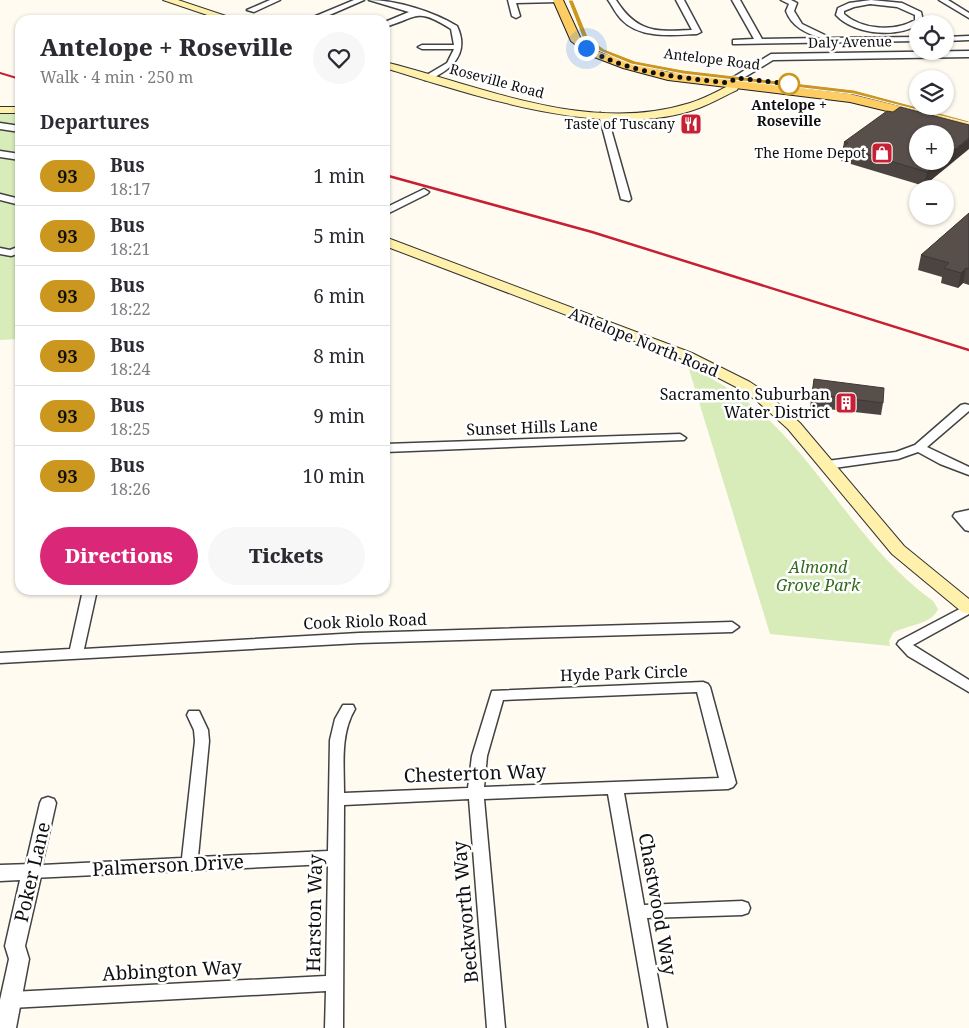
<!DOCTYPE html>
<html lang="en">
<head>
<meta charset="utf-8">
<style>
  body { margin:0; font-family:"Noto Serif",serif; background:#f7f7f7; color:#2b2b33; height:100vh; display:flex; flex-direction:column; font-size:19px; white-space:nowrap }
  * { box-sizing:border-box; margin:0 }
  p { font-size:16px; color:#7c7c81 }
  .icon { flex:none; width:28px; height:28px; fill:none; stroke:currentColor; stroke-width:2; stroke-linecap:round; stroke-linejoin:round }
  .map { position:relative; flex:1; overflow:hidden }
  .sheet { position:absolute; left:15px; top:15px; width:375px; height:580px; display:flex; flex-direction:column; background:#fff; border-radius:15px; box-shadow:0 1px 4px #0004 }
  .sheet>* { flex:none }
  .badge { padding:0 10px; border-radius:16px; font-size:18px; line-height:32px }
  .fabs { position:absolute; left:909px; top:15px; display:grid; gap:10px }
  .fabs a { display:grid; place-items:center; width:45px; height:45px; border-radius:50%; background:#fff; box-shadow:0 1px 4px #0004; font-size:25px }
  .you { position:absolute; width:25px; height:25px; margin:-12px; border:4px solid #fff; border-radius:50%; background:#1a73e8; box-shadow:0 0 0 8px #1a73e833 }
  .map>.badge { position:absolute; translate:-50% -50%; box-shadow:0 0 0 2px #fff }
  h2 { padding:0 25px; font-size:19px; line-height:45px }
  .round { display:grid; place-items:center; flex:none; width:52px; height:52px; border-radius:26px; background:#f7f7f7 }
  .head { display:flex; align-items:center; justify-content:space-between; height:85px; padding:0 25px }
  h1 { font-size:24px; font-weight:800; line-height:38px }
  .button { display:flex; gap:10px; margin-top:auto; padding:10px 25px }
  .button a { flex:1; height:58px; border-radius:30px; background:#db2777; color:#fff; font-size:20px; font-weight:800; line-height:58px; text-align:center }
  .button a+a { background:#f7f7f7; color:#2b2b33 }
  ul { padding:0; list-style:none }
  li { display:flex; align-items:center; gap:15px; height:60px; padding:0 25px; border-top:1px solid #e1e1e2 }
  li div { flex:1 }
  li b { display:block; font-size:19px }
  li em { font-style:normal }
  li .badge { min-width:55px; font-weight:700; text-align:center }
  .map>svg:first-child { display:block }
</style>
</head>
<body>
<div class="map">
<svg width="969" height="1028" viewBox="0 0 969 1028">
  <rect width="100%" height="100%" fill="#fffbf1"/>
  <g fill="#d7ecb9">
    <path d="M 20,111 L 20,339 L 0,340 L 0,112 Z"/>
    <path d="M 688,366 C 717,381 746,397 770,421 C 828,477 866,553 933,601 L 938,609 C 932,625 906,625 893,633 L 889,641 L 890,646 L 770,634 Z"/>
  </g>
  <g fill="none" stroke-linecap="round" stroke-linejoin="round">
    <g stroke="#424242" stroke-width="3">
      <g id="minor">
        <path d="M 270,0 L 280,0 L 254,12 L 247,10 Z"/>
        <path d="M 354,0 L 364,0 L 318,20 L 311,18 Z"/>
        <path d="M 369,0 C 396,0 434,12 457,26 C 467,47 459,63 440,74 C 435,77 431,80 425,80 L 425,76 L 447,63 L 454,49 L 422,49 L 418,47 L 422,45 L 454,45 L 451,29 C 416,7 419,17 385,27 L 385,22 L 409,12 Z"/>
        <path d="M 508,0 L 562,0 L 558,2 L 516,3 L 520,16 L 516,18 L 512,16 Z"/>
        <path d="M 608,0 L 616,0 C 637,33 656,32 692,30 L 676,0 L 684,0 L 701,32 L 697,34 C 673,35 640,39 622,20 C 616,14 613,7 608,0 Z"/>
        <path d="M 732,0 L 740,0 L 762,39 L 821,38 C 806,33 792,27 786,11 L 789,4 L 781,0 L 791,0 L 797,3 L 794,11 L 802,24 L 831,38 L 918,37 L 918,41 L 736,44 L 733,44 L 733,40 L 754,39 Z"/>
        <path d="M 871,0 L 902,3 L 921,12 L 923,21 C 903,39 855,36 836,15 L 838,8 L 849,3 ZM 870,4 L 897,7 L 915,15 L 915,20 C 895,32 862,30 844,14 L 844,11 L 854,7 Z"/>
        <path d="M 939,0 L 948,0 L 969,13 L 969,18 Z"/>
        <path d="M 969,36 L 969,40 L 945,41 L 945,37 Z"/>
        <path d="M 600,113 L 607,115 L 631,199 L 629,201 L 621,199 L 599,115 Z"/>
        <path d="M 0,123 L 20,126 L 20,132 L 0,129 Z"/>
        <path d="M 0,151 L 20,154 L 20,160 L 0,157 Z"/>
        <path d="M 424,189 L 429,192 L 427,194 L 385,215 L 385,208 Z"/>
        <path d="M 0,194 L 20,199 L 20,205 L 0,200 Z"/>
        <path d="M 20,246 L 20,253 L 11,256 L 0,254 L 0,248 L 10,250 Z"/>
        <path d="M 965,404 L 969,405 L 969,411 L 927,447 L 969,467 L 969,475 L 940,464 L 918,452 L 898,459 L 827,469 L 821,465 L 827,461 L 896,452 L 915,445 L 961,405 Z"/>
        <path d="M 680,434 L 686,438 L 684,440 L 385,452 L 385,444 Z"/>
        <path d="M 969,510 L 969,531 L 965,530 L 953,516 L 955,513 Z"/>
        <path d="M 83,590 L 97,590 L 84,649 L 359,633 L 732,622 L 739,627 L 732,632 L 359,643 L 0,663 L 0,653 L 70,649 Z"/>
        <path d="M 969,604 L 969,614 L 913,645 L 969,680 L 969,692 L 908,656 L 897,644 L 899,641 Z"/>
        <path d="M 703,682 L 708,684 L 710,687 L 736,783 L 733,787 L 728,789 L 624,793 L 644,905 L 742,901 L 748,903 L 750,908 L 748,913 L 742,915 L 647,918 L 667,1028 L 649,1028 L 608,794 L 484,799 L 505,1028 L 487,1028 L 469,799 L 344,805 L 343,1028 L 325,1028 L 326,991 L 11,1008 L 5,1005 L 2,1000 L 5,995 L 11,992 L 326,976 L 328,864 L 32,878 L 26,877 L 24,872 L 40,803 L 42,799 L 48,797 L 54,799 L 56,803 L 42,865 L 182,858 L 195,741 L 194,730 L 187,715 L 189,711 L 199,711 L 208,730 L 209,741 L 198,857 L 328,851 L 330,740 L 335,719 L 343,705 L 353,705 L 355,709 C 340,734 344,765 344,793 L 468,788 L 472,756 L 492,691 ZM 697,692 L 719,778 L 484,787 L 487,756 L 503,700 Z"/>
      </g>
    </g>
    <g stroke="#424242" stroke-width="3">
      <g id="tertiary">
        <path d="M 969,51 L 969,57 L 773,60 L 740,80 L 732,78 L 771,54 Z"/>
        <path d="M 32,864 L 39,867 L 42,872 L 25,946 L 29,959 L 16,1028 L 0,1028 L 0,1000 L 9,959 L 5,946 L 20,880 L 0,881 L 0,865 Z"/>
      </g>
    </g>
    <g stroke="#313131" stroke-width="2">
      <g id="secondary">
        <path d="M 163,0 L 178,0 L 238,20 L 222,20 Z"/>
        <path d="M 385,62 C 482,86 588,135 690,103 C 703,99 716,92 728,86 L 733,76 L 741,76 L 743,78 L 737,90 C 724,96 712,103 699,108 C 609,142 473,95 385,68 Z"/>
        <rect x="0" y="107" width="20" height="6"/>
        <path d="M 385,237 L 692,353 L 750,382 L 769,395 L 800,423 L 904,546 L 969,599 L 969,614 L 962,612 L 892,554 L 788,429 L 757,401 L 738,388 L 682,359 L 385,246 Z"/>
      </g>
    </g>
    <g stroke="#202020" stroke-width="2">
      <path id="primary" d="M 553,0 L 563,0 L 580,37 L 597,51 L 631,63 L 668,72 L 850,94 L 969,123 L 969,131 L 850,102 L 668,80 L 623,68 L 589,55 L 571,41 Z"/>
    </g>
    <use href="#minor" fill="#fff" fill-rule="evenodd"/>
    <use href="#tertiary" fill="#fff" fill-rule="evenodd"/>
    <use href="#secondary" fill="#fff0ac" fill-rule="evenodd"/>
    <use href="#primary" fill="#fdcd63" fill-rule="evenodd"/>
    <g stroke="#c62034" stroke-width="2">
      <path d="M 0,73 L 20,79"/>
      <path d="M 385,175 L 387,176"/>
    </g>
    <path stroke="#c62034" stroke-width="2.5" d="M 385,175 L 592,232 L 969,350"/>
  </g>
  <g fill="#4c4440">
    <path d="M 893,112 L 969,125 L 924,186 L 841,161 L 844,142 Z"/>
    <path d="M 969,213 L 969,285 L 963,283 L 958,288 L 941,283 L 942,277 L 918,270 L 921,255 Z"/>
    <path d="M 814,379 L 883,403 L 881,415 L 810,407 Z"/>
  </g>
  <g fill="#3e3734">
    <path d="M 969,138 L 969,149 L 924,186 L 927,172 L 940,161 L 945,161 L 945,157 Z"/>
    <path d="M 966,268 L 963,283 L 958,288 L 961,273 Z"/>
  </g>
  <g fill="#584f4b" stroke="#3e3734">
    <path d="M 900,107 L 969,125 L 969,138 L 945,157 L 945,134 L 918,134 L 918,161 L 940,161 L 927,172 L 843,147 L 848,143 L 844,142 L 887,111 L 893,112 Z"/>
    <path d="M 969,213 L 969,269 L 966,268 L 961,273 L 944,268 L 949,263 L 921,255 Z"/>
    <path d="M 814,379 L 884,388 L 883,403 L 812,394 Z"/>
  </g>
  <path fill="#cb971e" stroke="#fff" d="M 568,0 L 573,0 L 588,37 L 604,49 L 635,61 L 683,70 L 854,90 L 969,121 L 969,123 L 854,94 L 683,74 L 631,64 L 600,51 L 583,39 Z"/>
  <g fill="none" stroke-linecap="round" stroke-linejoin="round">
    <path stroke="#0f0f0f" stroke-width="5" stroke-dasharray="0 9" d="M 586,48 C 629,74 679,77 728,83 L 737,78 L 789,84"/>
  </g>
  <defs>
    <g id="restaurant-square" transform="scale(1.125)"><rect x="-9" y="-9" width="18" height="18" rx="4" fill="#c62034" stroke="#fff"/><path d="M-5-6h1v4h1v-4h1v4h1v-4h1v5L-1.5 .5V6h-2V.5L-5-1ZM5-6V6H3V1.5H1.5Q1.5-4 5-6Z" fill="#fff"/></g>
    <g id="shop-square" transform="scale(1.125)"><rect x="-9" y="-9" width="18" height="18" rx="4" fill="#c62034" stroke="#fff"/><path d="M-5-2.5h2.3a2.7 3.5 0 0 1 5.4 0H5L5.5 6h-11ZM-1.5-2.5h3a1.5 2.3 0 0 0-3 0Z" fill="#fff"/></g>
    <g id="building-square" transform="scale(1.125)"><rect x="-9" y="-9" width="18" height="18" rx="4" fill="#c62034" stroke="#fff"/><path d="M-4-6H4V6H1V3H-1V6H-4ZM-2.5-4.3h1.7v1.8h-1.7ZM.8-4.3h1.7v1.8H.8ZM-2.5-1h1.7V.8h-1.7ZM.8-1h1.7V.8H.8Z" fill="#fff"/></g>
  </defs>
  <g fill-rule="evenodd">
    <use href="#restaurant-square" x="691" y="124"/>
    <use href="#shop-square" x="882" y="153"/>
    <use href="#building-square" x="846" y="403"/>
  </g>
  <circle fill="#fff" stroke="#cb971e" stroke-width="2.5" cx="789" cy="84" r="10"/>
  <g text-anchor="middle" stroke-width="5" stroke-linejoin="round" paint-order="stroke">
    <g font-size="14" fill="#0f0f0f" stroke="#fff">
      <text transform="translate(850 42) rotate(-1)" y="5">Daly Avenue</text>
      <text transform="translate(712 59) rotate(7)" y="5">Antelope Road</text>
      <text transform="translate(497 81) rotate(15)" y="5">Roseville Road</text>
    </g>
    <g font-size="14" font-weight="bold" fill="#0f0f0f" stroke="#fff">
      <text x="789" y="110">Antelope +<tspan x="789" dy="16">Roseville</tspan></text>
    </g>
    <g font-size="14" fill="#0f0f0f" stroke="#fff" text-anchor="end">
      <text x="675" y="129">Taste of Tuscany</text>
      <text x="866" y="158">The Home Depot</text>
    </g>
    <g font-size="16" fill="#0f0f0f" stroke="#fff">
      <text transform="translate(644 342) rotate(22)" y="6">Antelope North Road</text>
      <text transform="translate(532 427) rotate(-2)" y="6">Sunset Hills Lane</text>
      <text transform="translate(365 621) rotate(-2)" y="6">Cook Riolo Road</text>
      <text transform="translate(624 673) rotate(-2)" y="6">Hyde Park Circle</text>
    </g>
    <g font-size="16" fill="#0f0f0f" stroke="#fff" text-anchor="end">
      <text x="830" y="400">Sacramento Suburban<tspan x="830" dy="18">Water District</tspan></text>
    </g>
    <g font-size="16" font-style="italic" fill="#316a1c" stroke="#fff">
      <text x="818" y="573">Almond<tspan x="818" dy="18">Grove Park</tspan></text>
    </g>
    <g font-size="19" fill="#0f0f0f" stroke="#fff">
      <text transform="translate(475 773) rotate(-2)" y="7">Chesterton Way</text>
      <text transform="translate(168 865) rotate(-3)" y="7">Palmerson Drive</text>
      <text transform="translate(32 872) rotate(-77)" y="7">Poker Lane</text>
      <text transform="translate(658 904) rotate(80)" y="7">Chastwood Way</text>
      <text transform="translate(465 912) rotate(-95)" y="7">Beckworth Way</text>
      <text transform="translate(314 913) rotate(-89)" y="7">Harston Way</text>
      <text transform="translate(172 970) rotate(-3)" y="7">Abbington Way</text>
    </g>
  </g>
</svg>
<div class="fabs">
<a><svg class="icon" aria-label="locate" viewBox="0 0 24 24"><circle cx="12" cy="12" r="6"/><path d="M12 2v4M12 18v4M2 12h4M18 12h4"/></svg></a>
<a><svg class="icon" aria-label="layers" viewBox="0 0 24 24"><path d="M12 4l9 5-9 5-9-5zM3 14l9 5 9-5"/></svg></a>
<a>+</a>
<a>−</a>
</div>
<div class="you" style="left:586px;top:48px"></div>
<section class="sheet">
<div class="head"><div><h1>Antelope + Roseville</h1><p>Walk · 4 min · 250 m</p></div><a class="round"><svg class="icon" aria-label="heart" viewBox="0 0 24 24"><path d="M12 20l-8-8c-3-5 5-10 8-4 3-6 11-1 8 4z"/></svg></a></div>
<h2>Departures</h2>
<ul>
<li><span class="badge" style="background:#cb971e;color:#111">93</span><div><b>Bus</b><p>18:17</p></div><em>1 min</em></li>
<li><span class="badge" style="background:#cb971e;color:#111">93</span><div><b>Bus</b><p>18:21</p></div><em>5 min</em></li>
<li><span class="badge" style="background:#cb971e;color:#111">93</span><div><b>Bus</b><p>18:22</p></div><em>6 min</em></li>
<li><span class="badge" style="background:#cb971e;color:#111">93</span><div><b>Bus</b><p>18:24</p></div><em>8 min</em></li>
<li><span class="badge" style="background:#cb971e;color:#111">93</span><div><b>Bus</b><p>18:25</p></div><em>9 min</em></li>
<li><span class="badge" style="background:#cb971e;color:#111">93</span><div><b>Bus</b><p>18:26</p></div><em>10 min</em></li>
</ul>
<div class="button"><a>Directions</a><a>Tickets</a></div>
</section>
</div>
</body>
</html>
